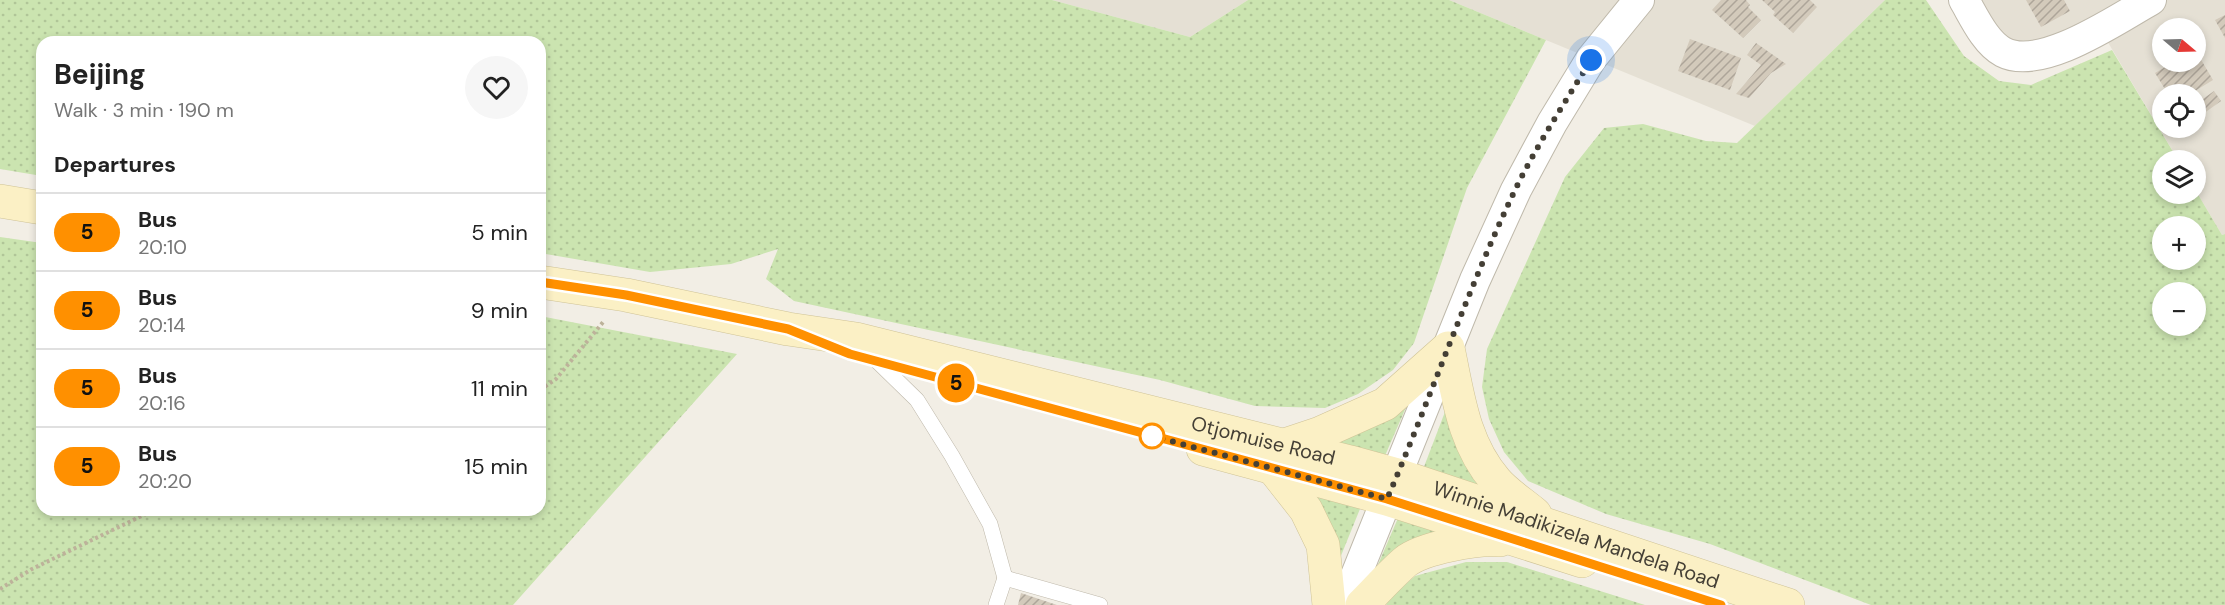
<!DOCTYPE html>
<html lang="en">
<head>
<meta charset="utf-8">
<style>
  body { margin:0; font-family:"DM Sans",sans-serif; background:#f6f6f6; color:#222; height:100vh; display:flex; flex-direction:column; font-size:22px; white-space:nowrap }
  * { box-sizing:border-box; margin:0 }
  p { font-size:20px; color:#767676 }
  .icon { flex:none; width:33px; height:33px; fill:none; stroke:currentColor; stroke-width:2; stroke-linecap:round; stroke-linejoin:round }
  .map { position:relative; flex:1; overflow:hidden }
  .details { position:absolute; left:36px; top:36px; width:510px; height:480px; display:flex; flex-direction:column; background:#fff; border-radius:18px; box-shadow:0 3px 9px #0003 }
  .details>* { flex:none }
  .badge { padding:0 12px; border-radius:20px; font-size:21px; line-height:39px }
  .needle { width:39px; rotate:109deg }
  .controls { position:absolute; left:2152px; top:18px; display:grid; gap:12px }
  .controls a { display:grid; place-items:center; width:54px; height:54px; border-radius:50%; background:#fff; box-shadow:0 3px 9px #0003; font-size:30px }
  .you { position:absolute; width:30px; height:30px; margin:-15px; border:4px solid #fff; border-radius:50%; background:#1a73e8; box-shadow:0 0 0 9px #1a73e833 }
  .map>.badge { position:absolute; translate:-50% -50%; box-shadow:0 0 0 3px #fff }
  h2 { padding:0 18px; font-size:22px; line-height:54px }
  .round { display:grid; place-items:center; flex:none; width:63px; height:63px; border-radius:32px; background:#f6f6f6 }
  .headline { display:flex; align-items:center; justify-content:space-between; height:102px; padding:0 18px }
  h1 { font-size:28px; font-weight:700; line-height:45px }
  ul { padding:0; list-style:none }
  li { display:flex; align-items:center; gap:18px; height:78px; padding:0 18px; border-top:2px solid #e0e0e0 }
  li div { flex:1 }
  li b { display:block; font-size:22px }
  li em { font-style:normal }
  li .badge { min-width:66px; font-weight:700; text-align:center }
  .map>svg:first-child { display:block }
</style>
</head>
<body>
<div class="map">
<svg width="2225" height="605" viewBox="0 0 2225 605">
  <defs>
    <pattern id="grass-dots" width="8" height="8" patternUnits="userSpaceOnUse" patternTransform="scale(1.5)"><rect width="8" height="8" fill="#cbe4b0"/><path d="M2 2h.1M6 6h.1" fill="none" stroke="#b0c598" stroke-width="1.8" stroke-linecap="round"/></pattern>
    <pattern id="building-hatch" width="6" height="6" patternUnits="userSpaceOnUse" patternTransform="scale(1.5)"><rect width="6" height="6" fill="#d3cabb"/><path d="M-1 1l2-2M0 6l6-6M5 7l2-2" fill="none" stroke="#ada599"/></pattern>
  </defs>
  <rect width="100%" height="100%" fill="#f2eee5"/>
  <g fill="#e5e0d4" fill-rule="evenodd">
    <path d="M 1052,0 L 1248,0 L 1190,37 Z"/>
    <path d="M 1449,0 L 1885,0 L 1755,126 Z"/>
    <path d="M 1965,0 L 2225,0 L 2225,234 L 2222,235 L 2196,191 L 2196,160 L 2178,160 L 2100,29 L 2019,57 ZM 2163,28 L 2196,28 L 2196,62 L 2163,62 ZM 2163,94 L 2196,94 L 2196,128 L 2163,128 Z"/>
  </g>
  <g fill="url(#grass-dots)" fill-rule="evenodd">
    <path d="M 0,0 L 1052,0 L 1190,37 L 1248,0 L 1449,0 L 1546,40 L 1467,188 L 1414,343 L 1393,370 L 1358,394 L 1325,408 L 1255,406 L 1160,380 L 794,301 L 766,279 L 778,249 L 731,264 L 650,272 L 540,253 L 540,42 L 42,42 L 42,176 L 0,169 Z"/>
    <path d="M 1885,0 L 1926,0 L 1964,56 L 1999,81 L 2031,85 L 2112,50 L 2178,160 L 2163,160 L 2163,194 L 2196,194 L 2196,191 L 2222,235 L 2225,234 L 2225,605 L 1871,605 L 1710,544 L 1606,514 L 1528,481 L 1504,452 L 1489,419 L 1482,387 L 1487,349 L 1565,177 L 1604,128 L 1643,124 L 1706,141 L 1737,143 ZM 2196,226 L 2196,260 L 2163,260 L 2163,226 ZM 2196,292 L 2196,326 L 2163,326 L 2163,292 Z"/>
    <path d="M 0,237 L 42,243 L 42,510 L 540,510 L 540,316 L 737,354 L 513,605 L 0,605 Z"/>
    <path d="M 1448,404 L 1487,492 L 1422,472 Z"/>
    <path d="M 1407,405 L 1384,458 L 1314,441 Z"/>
    <path d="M 1308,491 L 1364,499 L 1334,573 Z"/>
    <path d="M 1401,511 L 1458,529 L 1377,567 Z"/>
    <path d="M 1466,562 L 1507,562 L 1645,605 L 1387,605 L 1384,603 L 1415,576 Z"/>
  </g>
  <g fill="url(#building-hatch)">
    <path d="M 1721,0 L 1746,0 L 1750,5 L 1748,7 L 1761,20 L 1743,38 L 1712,10 Z"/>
    <path d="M 1762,0 L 1810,0 L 1817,7 L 1793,33 L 1773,15 L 1775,12 Z"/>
    <path d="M 2026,0 L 2064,0 L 2070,11 L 2041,27 Z"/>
    <path d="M 2225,15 L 2225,38 L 2215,20 Z"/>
    <path d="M 1690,39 L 1741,58 L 1730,90 L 1678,71 Z"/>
    <path d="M 1756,43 L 1786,64 L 1771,73 L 1749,98 L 1736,94 L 1761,65 L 1747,55 Z"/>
    <path d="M 2196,51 L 2213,80 L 2190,94 L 2168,94 L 2155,73 L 2174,62 L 2196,62 Z"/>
    <path d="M 2214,91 L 2221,101 L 2196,119 L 2196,104 Z"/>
    <path d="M 1021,593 L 1057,605 L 1018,605 Z"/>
  </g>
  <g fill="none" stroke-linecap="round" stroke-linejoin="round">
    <g stroke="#bfb9ab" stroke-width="16">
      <g id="lane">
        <path d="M 878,362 L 917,400 L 952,456 L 990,524 L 1005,578"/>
        <path d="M 996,605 L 1005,578 L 1100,605"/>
      </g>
    </g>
    <g stroke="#bfb9ab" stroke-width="32">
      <g id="street">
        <path d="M 1964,0 C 1974,17 1985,42 2003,52 C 2041,72 2117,19 2151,0"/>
        <path d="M 1344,605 L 1475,280 L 1516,190 L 1552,123 L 1591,59 L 1639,0"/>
      </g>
    </g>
    <g stroke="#cfc397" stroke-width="34">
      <g id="secondary">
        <path d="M 0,201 L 42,208"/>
        <path id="s1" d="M 540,282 L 626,295 L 788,329 L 856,339 L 1350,462 L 1397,475 L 1788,605"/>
        <path d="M 1282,446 L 1318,434 L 1385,404 L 1448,348 C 1458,395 1463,443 1496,481 C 1506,493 1522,503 1535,514"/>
        <path d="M 1203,449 L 1387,499 L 1582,561"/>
        <path d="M 1273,468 L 1306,510 L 1323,545 L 1329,605"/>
        <path d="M 1362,605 C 1376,591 1390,575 1405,562 C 1422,548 1477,538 1500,540"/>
      </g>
    </g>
    <g stroke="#bdb29a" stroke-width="4" stroke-dasharray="3 3" stroke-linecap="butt">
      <path d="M 540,390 L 556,379 L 604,321"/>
      <path d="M 0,589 L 32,569 L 154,510"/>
    </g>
    <use href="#lane" stroke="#fff" stroke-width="15"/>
    <use href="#street" stroke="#fff" stroke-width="30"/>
    <use href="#secondary" stroke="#fbf0c5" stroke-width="33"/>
  </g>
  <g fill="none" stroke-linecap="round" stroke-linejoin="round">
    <g stroke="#fff" stroke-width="14">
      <path id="line" d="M 540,282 L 626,295 L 788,329 L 850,354 L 1387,499 L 1721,605"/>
    </g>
    <use href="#line" stroke="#ff9000" stroke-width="9"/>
    <path stroke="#443f35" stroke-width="6" stroke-dasharray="0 10.8" d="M 1152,436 L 1387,499 C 1431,397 1467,291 1515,190 C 1537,145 1565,102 1591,60"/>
  </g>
  <circle fill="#fff" stroke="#ff9000" stroke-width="3" cx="1152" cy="436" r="12"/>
  <g text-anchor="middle" stroke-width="4.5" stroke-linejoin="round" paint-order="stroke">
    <g font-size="20" fill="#443f35" stroke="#fff">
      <text dy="7" stroke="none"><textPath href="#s1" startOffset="741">Otjomuise Road</textPath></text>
      <text dy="7" stroke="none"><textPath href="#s1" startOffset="1068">Winnie Madikizela Mandela Road</textPath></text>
    </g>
  </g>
</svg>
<div class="controls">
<a><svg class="needle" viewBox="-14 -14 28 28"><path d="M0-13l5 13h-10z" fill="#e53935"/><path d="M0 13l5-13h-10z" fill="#767676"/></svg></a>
<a><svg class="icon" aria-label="locate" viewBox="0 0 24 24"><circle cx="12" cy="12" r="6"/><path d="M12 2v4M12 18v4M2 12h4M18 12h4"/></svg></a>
<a><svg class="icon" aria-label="layers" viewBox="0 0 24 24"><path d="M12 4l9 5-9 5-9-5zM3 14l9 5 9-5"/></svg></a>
<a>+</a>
<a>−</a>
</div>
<div class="you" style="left:1591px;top:60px"></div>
<b class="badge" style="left:956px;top:383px;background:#ff9000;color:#111">5</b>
<section class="details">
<div class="headline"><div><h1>Beijing</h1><p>Walk · 3 min · 190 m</p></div><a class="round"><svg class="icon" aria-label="heart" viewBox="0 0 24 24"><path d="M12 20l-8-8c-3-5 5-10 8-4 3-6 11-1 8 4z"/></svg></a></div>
<h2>Departures</h2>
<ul>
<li><span class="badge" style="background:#ff9000;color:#111">5</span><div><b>Bus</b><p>20:10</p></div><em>5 min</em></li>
<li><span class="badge" style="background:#ff9000;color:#111">5</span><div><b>Bus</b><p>20:14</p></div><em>9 min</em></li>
<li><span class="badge" style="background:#ff9000;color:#111">5</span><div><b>Bus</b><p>20:16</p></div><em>11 min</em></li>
<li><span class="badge" style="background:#ff9000;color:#111">5</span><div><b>Bus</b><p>20:20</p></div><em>15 min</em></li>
</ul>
</section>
</div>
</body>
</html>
